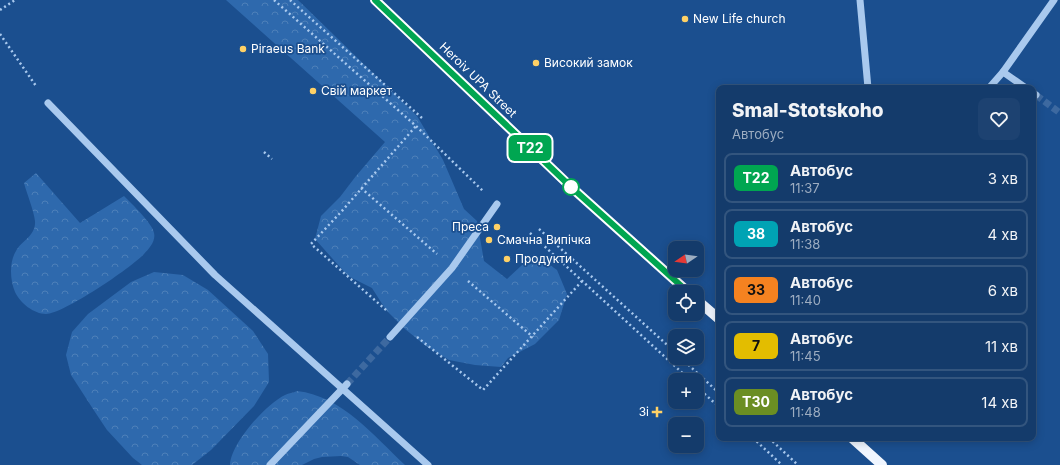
<!DOCTYPE html>
<html lang="uk">
<head>
<meta charset="utf-8">
<style>
  body { margin:0; font-family:Inter,sans-serif; background:#1d4271; color:#f1f3f6; height:100vh; display:flex; flex-direction:column; font-size:15px; white-space:nowrap }
  * { box-sizing:border-box; margin:0 }
  p { font-size:13px; color:#9dadc1 }
  .icon { flex:none; width:22px; height:22px; fill:none; stroke:currentColor; stroke-width:2; stroke-linecap:round; stroke-linejoin:round }
  .map { position:relative; flex:1; overflow:hidden }
  .drawer { position:absolute; left:716px; top:85px; width:320px; height:356px; display:flex; flex-direction:column; background:#143b6b; border-radius:8px; box-shadow:0 2px 10px #0003,0 0 0 1px #33557e }
  .drawer>* { flex:none }
  .badge { padding:0 8px; border-radius:6px; font-size:14px; line-height:26px }
  .needle { width:26px; rotate:257deg }
  .controls { position:absolute; left:668px; top:241px; display:grid; gap:8px }
  .controls a { display:grid; place-items:center; width:36px; height:36px; border-radius:8px; background:#143b6b; box-shadow:0 2px 10px #0003,0 0 0 1px #33557e; font-size:20px }
  .map>.badge { position:absolute; translate:-50% -50%; box-shadow:0 0 0 2px #fff }
  .round { display:grid; place-items:center; flex:none; width:42px; height:42px; border-radius:8px; background:#1d4271 }
  .overview { display:flex; align-items:center; justify-content:space-between; height:68px; padding:0 16px }
  h1 { font-size:19px; font-weight:800; line-height:30px }
  ul { padding:0; list-style:none }
  li { display:flex; align-items:center; gap:12px; height:50px; margin:0 8px 6px; padding:0 8px; border:2px solid #33557e; border-radius:8px }
  li div { flex:1 }
  li b { display:block; font-size:15px }
  li em { font-style:normal }
  li .badge { min-width:44px; font-weight:700; text-align:center }
  .map>svg:first-child { display:block }
</style>
</head>
<body>
<div class="map">
<svg width="1060" height="465" viewBox="0 0 1060 465">
  <defs>
    <pattern id="forest-crowns" width="20" height="18" patternUnits="userSpaceOnUse"><rect width="20" height="18" fill="#2e69ad"/><path d="M2 6a3 3 0 1 1 6 0M12 15a3 3 0 1 1 6 0" fill="none" stroke="#4d80b9"/></pattern>
  </defs>
  <rect width="100%" height="100%" fill="#1b4f8f"/>
  <g fill="url(#forest-crowns)">
    <path d="M 226,0 L 298,0 L 417,116 L 443,160 L 464,209 L 477,221 L 484,261 L 507,279 L 534,254 L 557,270 L 567,294 L 559,320 L 535,344 L 508,358 L 501,367 L 475,365 L 449,360 L 426,346 L 405,329 L 386,310 L 372,288 L 348,276 L 315,239 L 321,216 L 340,197 L 356,176 L 385,142 Z"/>
    <path d="M 36,173 L 80,223 L 124,196 C 131,203 153,224 154,233 C 156,241 149,249 144,254 C 131,268 63,314 46,314 C 34,314 20,303 15,292 C 10,280 9,262 16,251 C 22,240 36,236 35,221 C 34,211 27,194 24,183 Z"/>
    <path d="M 154,272 L 183,275 L 208,290 L 253,331 L 268,354 L 269,382 L 254,406 L 211,450 L 192,465 L 142,465 L 133,458 L 107,430 L 95,412 L 71,375 L 66,355 L 72,332 L 88,314 L 131,282 Z"/>
    <path d="M 297,391 C 342,396 374,436 405,465 L 360,465 L 348,457 L 341,456 L 322,457 L 314,459 L 302,465 L 230,465 C 231,443 266,404 285,395 C 289,393 293,393 297,391 Z"/>
  </g>
  <g fill="none" stroke-linecap="round" stroke-linejoin="round">
    <g stroke="#3d69a0" stroke-width="7" stroke-dasharray="7 3.5" stroke-linecap="butt">
      <path d="M 1036,95 L 1060,113"/>
      <path d="M 347,384 L 390,337"/>
    </g>
    <g stroke="#a9c9ee" stroke-width="2.5" stroke-dasharray="2 3" stroke-linecap="butt">
      <path d="M 274,0 L 416,126 L 483,191"/>
      <path d="M 290,0 L 422,118"/>
      <path d="M 0,10 L 15,0"/>
      <path d="M 0,34 L 36,86"/>
      <path d="M 264,152 L 272,159"/>
      <path d="M 361,188 L 437,254"/>
      <path d="M 539,229 L 675,352"/>
      <path d="M 530,233 L 690,380"/>
      <path d="M 468,281 L 533,337"/>
      <path d="M 386,310 L 311,244 L 341,212 L 416,126"/>
      <path d="M 417,337 L 483,390 L 582,281"/>
      <path d="M 681,358 L 719,393"/>
      <path d="M 697,387 L 719,407"/>
      <path d="M 753,438 L 782,465"/>
      <path d="M 769,438 L 798,465"/>
    </g>
    <g stroke="#a9c9ee" stroke-width="7">
      <path d="M 860,0 L 868,88"/>
      <path d="M 1003,72 L 1054,0"/>
      <path d="M 989,88 L 1003,72 L 1026,88"/>
      <path d="M 1033,93 L 1036,95"/>
      <path d="M 48,103 L 215,275 L 428,465"/>
      <path d="M 390,337 L 452,268 L 497,204"/>
      <path d="M 270,465 L 347,384"/>
    </g>
    <g stroke="#f0f6ff" stroke-width="10">
      <path d="M 375,0 L 570,186 L 688,292"/>
      <path d="M 697,300 L 719,319"/>
      <path d="M 852,438 L 882,465"/>
    </g>
  </g>
  <g fill="none" stroke-linecap="round" stroke-linejoin="round">
    <g stroke="#fff" stroke-width="9">
      <path id="line" d="M 375,0 L 570,186 L 688,292"/>
    </g>
    <use href="#line" stroke="#00a651" stroke-width="6"/>
  </g>
  <g fill="#ffd166" stroke="#1b4f8f" stroke-width="1.5">
    <circle cx="685" cy="19" r="4"/>
    <circle cx="243" cy="49" r="4"/>
    <circle cx="536" cy="63" r="4"/>
    <circle cx="313" cy="91" r="4"/>
    <circle cx="497" cy="227" r="4"/>
    <circle cx="489" cy="240" r="4"/>
    <circle cx="507" cy="259" r="4"/>
    <path d="M655 406h4v4h4v4h-4v4h-4v-4h-4v-4h4z"/>
  </g>
  <circle fill="#fff" stroke="#00a651" stroke-width="2" cx="571" cy="187" r="8"/>
  <g text-anchor="middle" stroke-width="3.5" stroke-linejoin="round" paint-order="stroke">
    <g font-size="12" fill="#fff" stroke="#1b4f8f" text-anchor="start">
      <text x="693" y="23">New Life church</text>
      <text x="251" y="53">Piraeus Bank</text>
      <text x="544" y="67">Високий замок</text>
      <text x="321" y="95">Свій маркет</text>
      <text x="489" y="231" text-anchor="end">Преса</text>
      <text x="497" y="244">Смачна Випічка</text>
      <text x="515" y="263">Продукти</text>
      <text x="649" y="416" text-anchor="end">3і</text>
    </g>
    <g font-size="12" fill="#fff" stroke="#1b4f8f">
      <text transform="translate(478 80) rotate(44)" y="4">Heroiv UPA Street</text>
    </g>
  </g>
</svg>
<div class="controls">
<a><svg class="needle" viewBox="-14 -14 28 28"><path d="M0-13l5 13h-10z" fill="#e53935"/><path d="M0 13l5-13h-10z" fill="#9dadc1"/></svg></a>
<a><svg class="icon" aria-label="locate" viewBox="0 0 24 24"><circle cx="12" cy="12" r="6"/><path d="M12 2v4M12 18v4M2 12h4M18 12h4"/></svg></a>
<a><svg class="icon" aria-label="layers" viewBox="0 0 24 24"><path d="M12 4l9 5-9 5-9-5zM3 14l9 5 9-5"/></svg></a>
<a>+</a>
<a>−</a>
</div>
<b class="badge" style="left:530px;top:148px;background:#00a651;color:#fff">Т22</b>
<section class="drawer">
<div class="overview"><div><h1>Smal-Stotskoho</h1><p>Автобус</p></div><a class="round"><svg class="icon" aria-label="heart" viewBox="0 0 24 24"><path d="M12 20l-8-8c-3-5 5-10 8-4 3-6 11-1 8 4z"/></svg></a></div>
<ul>
<li><span class="badge" style="background:#00a651;color:#fff">Т22</span><div><b>Автобус</b><p>11:37</p></div><em>3 хв</em></li>
<li><span class="badge" style="background:#00a3b4;color:#fff">38</span><div><b>Автобус</b><p>11:38</p></div><em>4 хв</em></li>
<li><span class="badge" style="background:#f58220;color:#111">33</span><div><b>Автобус</b><p>11:40</p></div><em>6 хв</em></li>
<li><span class="badge" style="background:#e3bd00;color:#111">7</span><div><b>Автобус</b><p>11:45</p></div><em>11 хв</em></li>
<li><span class="badge" style="background:#6b8e23;color:#fff">Т30</span><div><b>Автобус</b><p>11:48</p></div><em>14 хв</em></li>
</ul>
</section>
</div>
</body>
</html>
